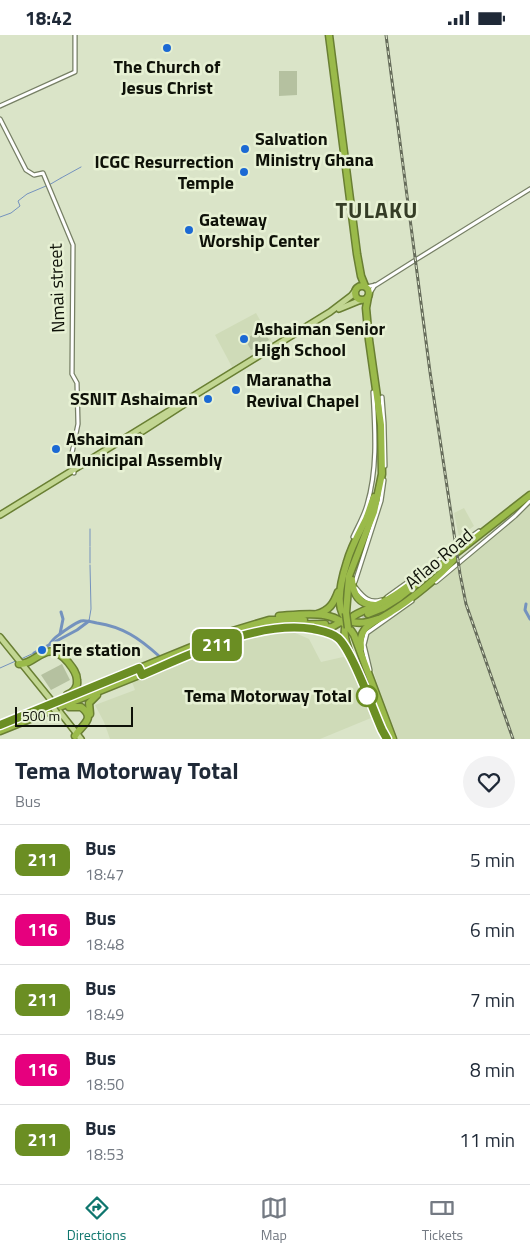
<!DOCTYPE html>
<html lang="en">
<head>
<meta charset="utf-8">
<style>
  body { margin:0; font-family:"Titillium Web",sans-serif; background:#f2f2f3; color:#1f2937; height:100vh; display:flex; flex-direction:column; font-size:19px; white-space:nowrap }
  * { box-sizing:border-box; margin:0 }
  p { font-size:16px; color:#747a83 }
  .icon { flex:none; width:28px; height:28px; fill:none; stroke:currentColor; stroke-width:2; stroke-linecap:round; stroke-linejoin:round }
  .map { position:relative; height:704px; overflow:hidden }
  .details { display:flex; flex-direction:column; background:#fff; flex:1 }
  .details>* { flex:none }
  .badge { padding:0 10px; border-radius:8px; font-size:18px; line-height:32px }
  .scale { position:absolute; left:15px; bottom:12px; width:118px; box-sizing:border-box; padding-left:5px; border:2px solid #0e1108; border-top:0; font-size:14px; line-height:18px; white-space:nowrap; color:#0e1108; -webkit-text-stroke:4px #e7f1d4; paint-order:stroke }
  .map>.badge { position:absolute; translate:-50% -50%; box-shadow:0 0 0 2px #fff }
  .round { display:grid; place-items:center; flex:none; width:52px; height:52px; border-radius:26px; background:#f2f2f3 }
  .head { display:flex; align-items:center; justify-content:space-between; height:85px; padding:0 15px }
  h1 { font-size:24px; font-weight:700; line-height:38px }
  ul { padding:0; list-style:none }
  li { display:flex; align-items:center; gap:15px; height:70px; padding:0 15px; border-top:1px solid #e0e1e3 }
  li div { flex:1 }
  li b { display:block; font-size:19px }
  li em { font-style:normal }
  li .badge { min-width:55px; font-weight:700; text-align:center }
  .status { display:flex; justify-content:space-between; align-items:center; height:35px; padding:0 25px; background:#fff; direction:ltr }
  .status svg { height:14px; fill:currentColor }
  .menu { display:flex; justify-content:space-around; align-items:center; height:70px; border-top:1px solid #e0e1e3; background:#fff; font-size:14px; color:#747a83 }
  .menu a { display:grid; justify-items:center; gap:2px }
  .menu .selected { color:#0f766e }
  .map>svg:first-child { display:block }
</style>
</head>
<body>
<div class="status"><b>18:42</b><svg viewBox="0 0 49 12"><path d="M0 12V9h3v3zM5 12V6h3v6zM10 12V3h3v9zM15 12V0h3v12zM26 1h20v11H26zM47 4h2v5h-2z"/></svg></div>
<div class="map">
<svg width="530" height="704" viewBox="0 0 530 704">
  <rect width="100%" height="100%" fill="#dae4c8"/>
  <g fill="#cfdbb8">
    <path d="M 256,278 L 273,308 L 232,332 L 215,300 Z"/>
    <path d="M 530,468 L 530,704 L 398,704 L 378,651 L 368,617 L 366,604 L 369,598 L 416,565 Z"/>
    <path d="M 464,473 L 474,491 L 459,502 L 454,478 Z"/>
    <path d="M 281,595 L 293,597 L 309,604 L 321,627 L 343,622 L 349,625 L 355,635 L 371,683 L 320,704 L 110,704 L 104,687 L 95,670 L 135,655 L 132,647 L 179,627 L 269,596 Z"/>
  </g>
  <g fill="#b5c1a0">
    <path d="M 279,36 L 297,36 L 297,60 L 279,61 Z"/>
    <path d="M 263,294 L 269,305 L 251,315 L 245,304 Z"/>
    <path d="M 62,629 L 70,645 L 51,655 L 41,640 Z"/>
  </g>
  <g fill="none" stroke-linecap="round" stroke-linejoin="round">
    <g stroke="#7492be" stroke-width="1">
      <path d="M 61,143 L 81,132"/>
      <path d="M 49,150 L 61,143"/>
      <path d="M 0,182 L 11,178 L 20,171 L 18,166 L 27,159 L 46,151"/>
      <path d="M 90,494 L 90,511"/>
      <path d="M 90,512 L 90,528"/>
      <path d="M 89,586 L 91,574 L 90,530"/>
      <path d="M 21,624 L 34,618"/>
      <path d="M 0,633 L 18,625"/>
    </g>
    <g stroke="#7492be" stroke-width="3">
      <path d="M 526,569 L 525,575 L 530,584"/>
      <path d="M 60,599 L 63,584 L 61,577"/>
      <path d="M 50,609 C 53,603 59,600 64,596 C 69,593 75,588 81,586 C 86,585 92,587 97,588 C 123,592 139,603 159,621"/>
      <path d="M 34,618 L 77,595 L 89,586"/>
    </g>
    <g stroke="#bbc4ab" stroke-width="6" stroke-dasharray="6 3" stroke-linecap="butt">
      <path d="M 325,585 L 338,585"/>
      <path d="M 354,586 L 370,582"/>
    </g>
    <g stroke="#767f65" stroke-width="5.5">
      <g id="minor">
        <path d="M 0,71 L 75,37 L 75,0"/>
        <path d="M 0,84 L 26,135 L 34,140 L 43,138 L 73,210 L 72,339 L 77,348 L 78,389 L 72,418 L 74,438"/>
        <path d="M 417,224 L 530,154"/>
        <path d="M 366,252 L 376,250 L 414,226"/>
        <path d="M 370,258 L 375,250"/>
        <path d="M 382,362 L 384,388 L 385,431"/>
        <path d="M 353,502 C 358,491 364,481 367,470 C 378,433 375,394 373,357"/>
        <path d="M 355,547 L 381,466 L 384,445"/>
        <path d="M 436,547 L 515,481 L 530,466"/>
        <path d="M 356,553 C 363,562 370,569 381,565"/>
        <path d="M 387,562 L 479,496"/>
        <path d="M 370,635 L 364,610 L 367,598 L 412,566"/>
      </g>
    </g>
    <g stroke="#697f33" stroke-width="8">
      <g id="major">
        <path d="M 339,274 L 361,265"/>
        <path d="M 143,396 L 191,365"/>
        <path d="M 0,480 L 330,277 L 351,261 L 356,255"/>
        <path d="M 0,602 L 51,665"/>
        <path d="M 59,676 L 81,704"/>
      </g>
    </g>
    <g stroke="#697f33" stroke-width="9">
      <g id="highway">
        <path d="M 329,0 L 357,219 L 361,241 L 365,251"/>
        <circle cx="362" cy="258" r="7"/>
        <path d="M 374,462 C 371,469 369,477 366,484 C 359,498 351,512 347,527 C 337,558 330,601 378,584"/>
        <path d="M 352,545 C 353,559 359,570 375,570"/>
        <path d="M 346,578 L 349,541 L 374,477 L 382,439 L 381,390 L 369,305 L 366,273 L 368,262"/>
        <path d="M 317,579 C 329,576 334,568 338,557"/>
        <path d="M 368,579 L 383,573 L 399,563 L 530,460"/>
        <path d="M 279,581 C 306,579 338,573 354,600 L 393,704"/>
        <path d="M 303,593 C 313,594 324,595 333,600 C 351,609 373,675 382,695 L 387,704"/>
        <path d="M 321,593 L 332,592 L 344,585"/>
        <path d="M 263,595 L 286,593"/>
        <path d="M 361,613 C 360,606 361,599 365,594 C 372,586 383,583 391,577 C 409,566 442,540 454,524"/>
        <path d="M 351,622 C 348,612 341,598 347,588 C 351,580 362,577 369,573 C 392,565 410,549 429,535"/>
        <path d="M 19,629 C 37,630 46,602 68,627 C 72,632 77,638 77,645 C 78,652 74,657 67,660"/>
        <path d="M 69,672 L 81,672 C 97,684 81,690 75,701"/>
        <path d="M 90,679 L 89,668 L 97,660"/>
        <path d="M 0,690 L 226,598 L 269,585 L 304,585"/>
        <path d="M 0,696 L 256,593 L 271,590 L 325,589"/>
      </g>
    </g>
    <use href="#minor" stroke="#fff" stroke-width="3"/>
    <use href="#major" stroke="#c2d692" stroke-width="5"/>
    <use href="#highway" stroke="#9aba4a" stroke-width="6"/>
    <g stroke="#666c5b" stroke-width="3">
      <path id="rail" d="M 386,0 L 430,337 L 460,539 L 466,569 L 513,704"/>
    </g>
    <use href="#rail" stroke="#e7f1d4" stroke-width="1" stroke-dasharray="4" stroke-linecap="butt"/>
    <g stroke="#697f33" stroke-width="8" stroke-linecap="butt">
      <path id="major-bridge" d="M 49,667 L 57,678"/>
    </g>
    <g stroke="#697f33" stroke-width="9" stroke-linecap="butt">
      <path id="highway-bridge" d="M 346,578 L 348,593"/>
    </g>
    <use href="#major-bridge" stroke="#c2d692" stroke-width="5"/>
    <use href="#highway-bridge" stroke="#9aba4a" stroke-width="6"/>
  </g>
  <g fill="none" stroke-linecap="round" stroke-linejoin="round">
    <g stroke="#fff" stroke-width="11">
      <path id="line" d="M 0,690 L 139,633 L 142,640 C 191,619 258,585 313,594 C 321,596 331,597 338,603 C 352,615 373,675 382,695 L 387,704"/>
    </g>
    <use href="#line" stroke="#6b8e23" stroke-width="8"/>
  </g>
  <g fill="#1b69d4" stroke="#e7f1d4" stroke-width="2">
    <circle cx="167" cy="13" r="5"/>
    <circle cx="245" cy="114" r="5"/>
    <circle cx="244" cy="137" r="5"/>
    <circle cx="189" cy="195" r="5"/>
    <circle cx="244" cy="304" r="5"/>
    <circle cx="236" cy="355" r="5"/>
    <circle cx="208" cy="364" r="5"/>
    <circle cx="56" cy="414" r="5"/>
    <circle cx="42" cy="615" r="5"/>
  </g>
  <circle fill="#fff" stroke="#6b8e23" stroke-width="2.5" cx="367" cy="661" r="10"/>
  <g text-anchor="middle" stroke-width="5" stroke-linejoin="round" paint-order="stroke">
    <g font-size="18" font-weight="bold" fill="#0e1108" stroke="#e7f1d4" text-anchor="start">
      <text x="167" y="38" text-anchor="middle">The Church of<tspan x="167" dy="21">Jesus Christ</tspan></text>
      <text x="255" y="110">Salvation<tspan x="255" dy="21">Ministry Ghana</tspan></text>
      <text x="234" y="133" text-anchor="end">ICGC Resurrection<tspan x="234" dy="21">Temple</tspan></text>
      <text x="199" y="191">Gateway<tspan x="199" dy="21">Worship Center</tspan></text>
      <text x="254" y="300">Ashaiman Senior<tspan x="254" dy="21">High School</tspan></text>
      <text x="246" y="351">Maranatha<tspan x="246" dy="21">Revival Chapel</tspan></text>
      <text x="198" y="370" text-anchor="end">SSNIT Ashaiman</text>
      <text x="66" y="410">Ashaiman<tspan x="66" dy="21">Municipal Assembly</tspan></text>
      <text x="52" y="621">Fire station</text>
    </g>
    <g font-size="18" fill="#0e1108" stroke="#e7f1d4">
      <text transform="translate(57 253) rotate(-92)" y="6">Nmai street</text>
      <text transform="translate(439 524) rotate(-40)" y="6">Aflao Road</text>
    </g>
    <g font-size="18" font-weight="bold" fill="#0e1108" stroke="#e7f1d4" text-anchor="end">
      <text x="352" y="667">Tema Motorway Total</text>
    </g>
    <g font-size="22" font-weight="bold" letter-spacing="1" fill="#353d26" stroke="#e7f1d4">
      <text x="377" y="183">TULAKU</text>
    </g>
  </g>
</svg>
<div class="scale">500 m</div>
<b class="badge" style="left:217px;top:610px;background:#6b8e23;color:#fff">211</b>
</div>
<section class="details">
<div class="head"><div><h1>Tema Motorway Total</h1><p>Bus</p></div><a class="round"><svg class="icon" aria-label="heart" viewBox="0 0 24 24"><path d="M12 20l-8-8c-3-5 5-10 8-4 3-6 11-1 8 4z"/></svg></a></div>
<ul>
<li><span class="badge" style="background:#6b8e23;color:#fff">211</span><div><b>Bus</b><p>18:47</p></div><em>5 min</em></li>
<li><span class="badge" style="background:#e6007e;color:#fff">116</span><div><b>Bus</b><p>18:48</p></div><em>6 min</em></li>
<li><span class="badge" style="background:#6b8e23;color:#fff">211</span><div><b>Bus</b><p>18:49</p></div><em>7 min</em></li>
<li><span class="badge" style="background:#e6007e;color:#fff">116</span><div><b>Bus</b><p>18:50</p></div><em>8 min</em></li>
<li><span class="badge" style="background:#6b8e23;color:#fff">211</span><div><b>Bus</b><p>18:53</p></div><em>11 min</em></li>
</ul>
</section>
<nav class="menu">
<a class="selected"><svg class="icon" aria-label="directions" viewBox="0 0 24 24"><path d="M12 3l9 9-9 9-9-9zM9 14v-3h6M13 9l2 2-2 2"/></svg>Directions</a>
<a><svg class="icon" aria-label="map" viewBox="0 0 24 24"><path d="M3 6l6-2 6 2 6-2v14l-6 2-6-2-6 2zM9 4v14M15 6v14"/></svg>Map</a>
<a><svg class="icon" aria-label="tickets" viewBox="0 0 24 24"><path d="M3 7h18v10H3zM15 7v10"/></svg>Tickets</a>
</nav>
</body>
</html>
